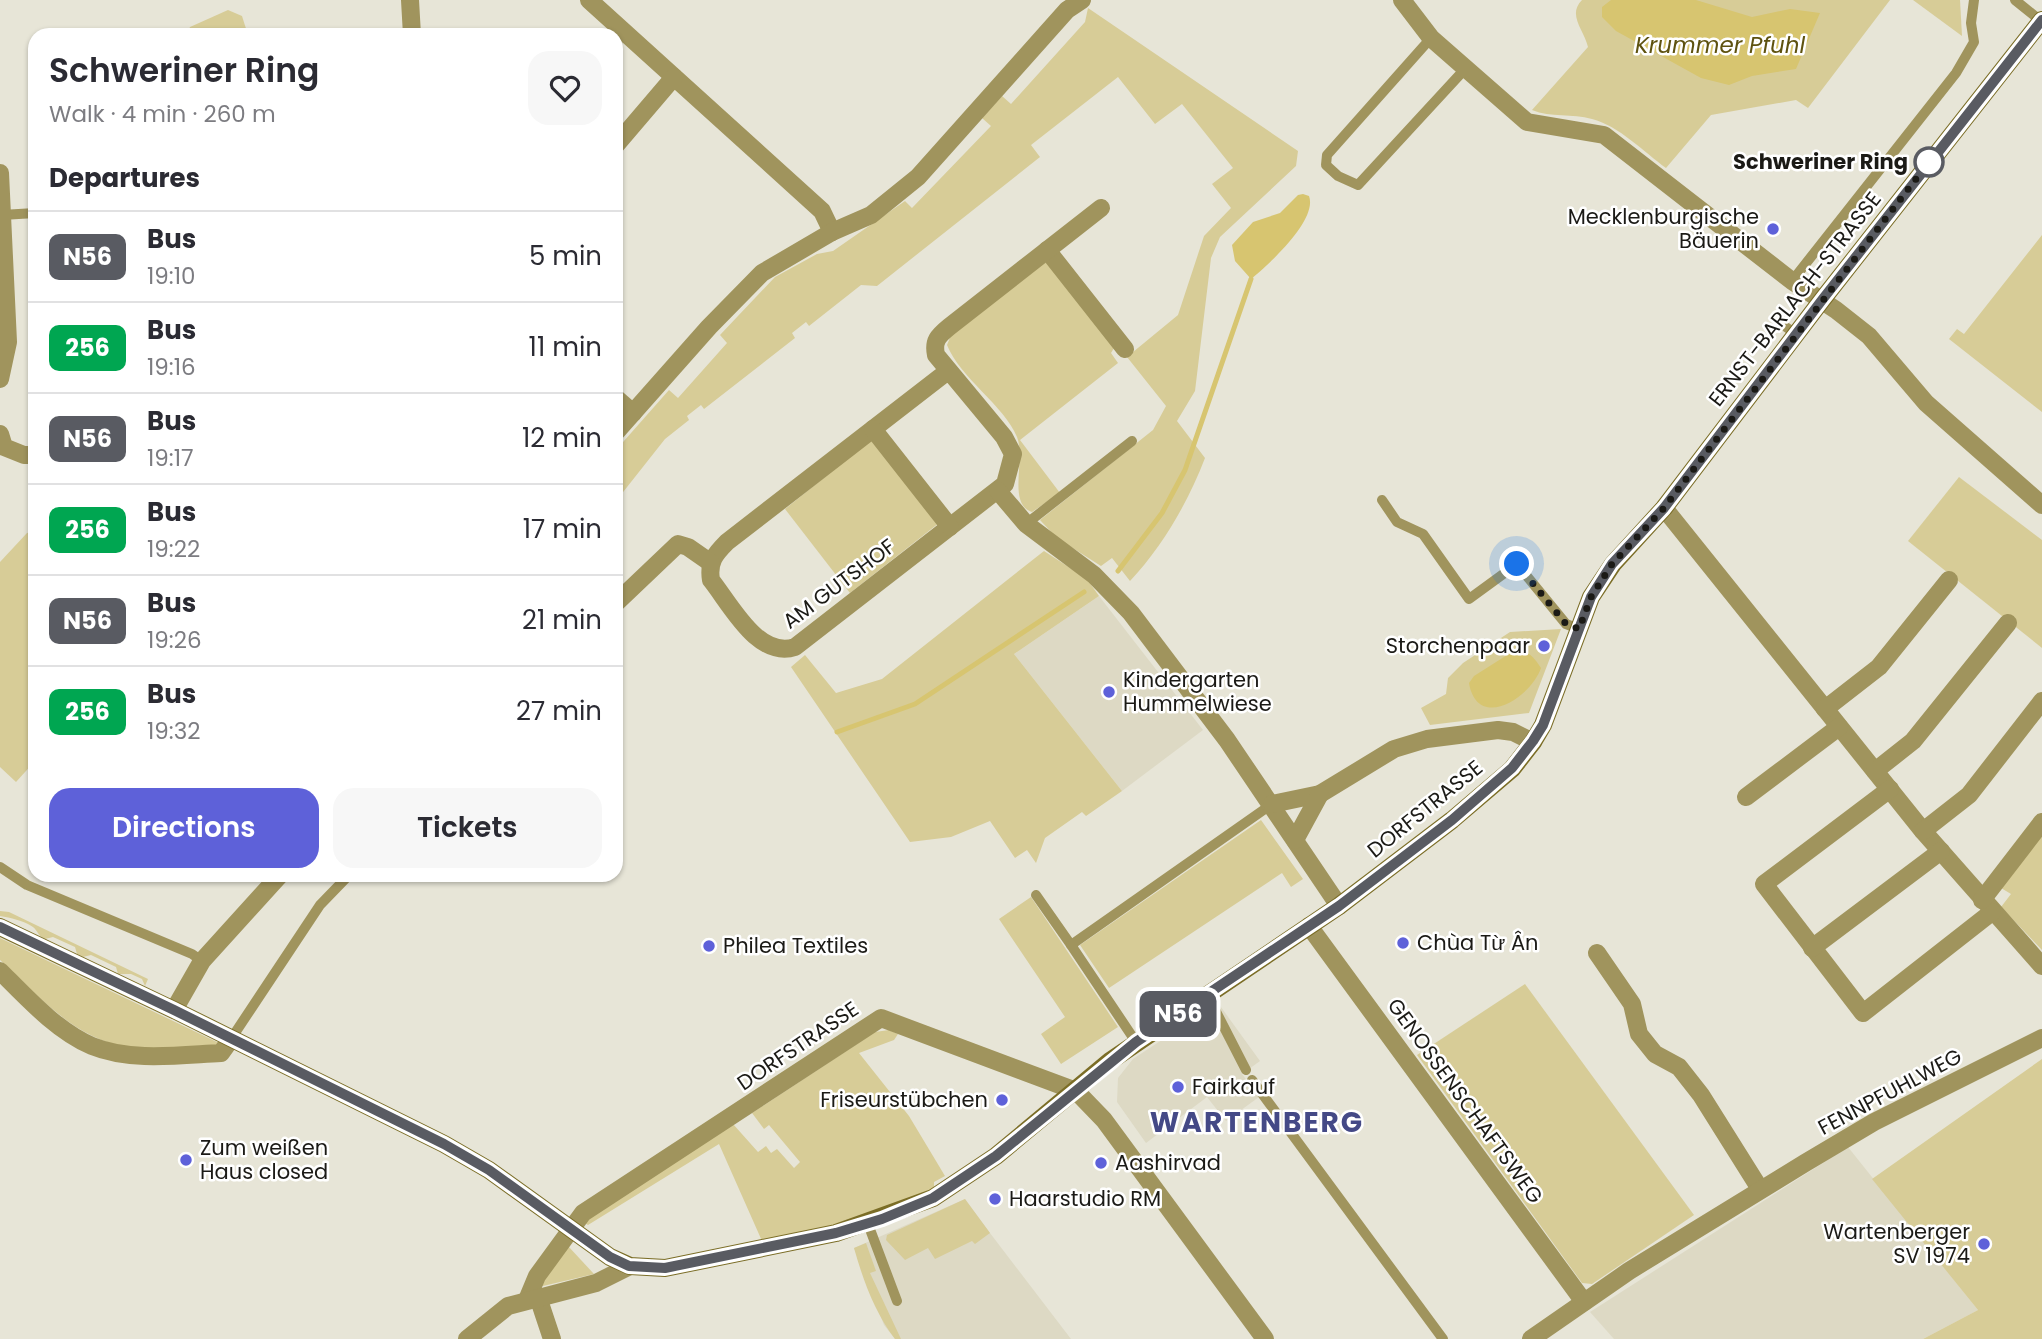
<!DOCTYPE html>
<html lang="en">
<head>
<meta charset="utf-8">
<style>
  body { margin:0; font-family:Poppins,sans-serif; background:#f7f7f7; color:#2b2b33; height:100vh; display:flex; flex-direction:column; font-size:26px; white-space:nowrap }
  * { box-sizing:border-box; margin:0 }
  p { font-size:23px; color:#7c7c81 }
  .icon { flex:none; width:38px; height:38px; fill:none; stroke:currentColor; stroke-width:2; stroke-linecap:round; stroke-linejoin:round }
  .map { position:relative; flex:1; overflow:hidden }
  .side { position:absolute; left:28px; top:28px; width:595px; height:854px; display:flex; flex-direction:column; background:#fff; border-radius:21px; box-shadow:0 2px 5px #0004 }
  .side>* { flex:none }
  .badge { padding:0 14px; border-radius:10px; font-size:24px; line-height:46px }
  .you { position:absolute; width:35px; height:35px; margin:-18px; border:5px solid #fff; border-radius:50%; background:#1a73e8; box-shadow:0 0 0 10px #1a73e833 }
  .map>.badge { position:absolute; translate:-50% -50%; box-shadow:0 0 0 4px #fff }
  h2 { padding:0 21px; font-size:26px; line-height:63px }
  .round { display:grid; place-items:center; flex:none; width:74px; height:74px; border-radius:21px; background:#f7f7f7 }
  .headline { display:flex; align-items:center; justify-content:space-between; height:119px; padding:0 21px }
  h1 { font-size:33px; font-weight:600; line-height:52px }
  .action { display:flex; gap:14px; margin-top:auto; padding:14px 21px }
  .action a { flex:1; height:80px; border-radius:21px; background:#5e61d9; color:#fff; font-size:28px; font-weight:600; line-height:80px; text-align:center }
  .action a+a { background:#f7f7f7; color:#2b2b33 }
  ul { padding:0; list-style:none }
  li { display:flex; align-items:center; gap:21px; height:91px; padding:0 21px; border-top:2px solid #e1e1e2 }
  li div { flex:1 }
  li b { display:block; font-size:26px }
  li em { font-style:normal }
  li .badge { min-width:77px; font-weight:700; text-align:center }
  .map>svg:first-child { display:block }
</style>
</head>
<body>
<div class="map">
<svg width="2042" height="1339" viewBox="0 0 2042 1339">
  <rect width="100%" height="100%" fill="#e7e5d7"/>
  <g fill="#ddd9c4">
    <path d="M 1099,596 L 1203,730 L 1122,791 L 1014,654 Z"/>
    <path d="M 1218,1003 L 1260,1061 L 1242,1074 L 1259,1097 L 1226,1121 L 1207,1097 L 1146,1143 L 1117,1102 L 1118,1078 L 1133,1059 Z"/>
    <path d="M 1848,1147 L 1978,1310 L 1923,1339 L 1614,1339 L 1590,1312 Z"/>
    <path d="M 965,1199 L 990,1233 L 1071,1339 L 895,1339 L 884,1325 L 854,1248 Z"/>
  </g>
  <g fill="#d7cc97">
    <path d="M 1582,0 L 1890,0 L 1808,108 L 1796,100 L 1711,115 L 1666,168 C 1644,152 1619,126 1592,119 C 1572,113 1551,118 1532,110 L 1588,47 C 1584,30 1567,15 1582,0 Z"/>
    <path d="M 1913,0 L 1960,0 L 1962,36 Z"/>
    <path d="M 1088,8 L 1298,151 L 1296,166 L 1220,237 L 1211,258 L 1195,391 L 1177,421 L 1205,458 C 1188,502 1163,546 1130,581 L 1112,558 L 1101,566 L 1057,538 L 1040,520 L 1153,430 L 1166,406 L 1127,357 L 1178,315 L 1204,236 L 1231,208 L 1212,184 L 1233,168 L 1182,104 L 1155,124 L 1118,77 L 1031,145 L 1040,157 L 877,286 L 861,285 L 809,326 L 806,322 L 792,333 L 795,338 L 704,409 L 701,405 L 687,416 L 689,420 L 665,439 L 616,501 L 616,450 L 669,390 L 678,398 L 727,343 L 720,335 L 775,277 L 817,254 L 833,251 L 905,201 L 912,208 L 991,126 L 982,118 L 1002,96 L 1011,104 L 1085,22 Z"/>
    <path d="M 228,10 L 242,16 L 248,35 L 186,35 L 190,27 Z"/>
    <path d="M 2042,235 L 2042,412 L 1949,339 L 1957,329 L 1964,334 Z"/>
    <path d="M 1043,263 L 1047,263 L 1114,348 L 1111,353 L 1118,363 L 1020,440 L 1060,493 L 1032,512 C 1007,504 1026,460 1017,437 C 1004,405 960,378 947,345 L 951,335 Z"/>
    <path d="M 871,440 L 939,523 L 850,593 L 785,509 Z"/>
    <path d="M 1959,477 L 2042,540 L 2042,648 L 1908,541 Z"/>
    <path d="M 35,531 L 35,761 L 16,782 L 0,767 L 0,562 L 27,533 Z"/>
    <path d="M 1044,551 L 1087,579 L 1099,596 L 1014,654 L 1122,791 L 1086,816 L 1082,812 L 1045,838 L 1036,863 L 1027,850 L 1015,858 L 990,821 L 951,837 L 910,842 L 791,667 L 805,655 L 836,693 L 882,679 Z"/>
    <path d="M 1561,629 L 1529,713 L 1430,725 L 1421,708 L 1446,694 L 1448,678 L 1463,663 L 1510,632 Z"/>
    <path d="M 1261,820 L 1303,879 L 1291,887 L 1282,873 L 1109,988 L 1080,945 Z"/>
    <path d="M 2042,826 L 2042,950 L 2001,907 L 2011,894 L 1996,885 Z"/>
    <path d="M 1031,897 L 1118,1027 L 1061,1064 L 1041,1034 L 1065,1017 L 999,919 Z"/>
    <path d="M 0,911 L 9,912 L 148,979 L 145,986 L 142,979 L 131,974 L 118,974 L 116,967 L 91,955 L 83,957 L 77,954 L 75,947 L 53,937 L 45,939 C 38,936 38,931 33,927 C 22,920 11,918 0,916 Z"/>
    <path d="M 0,938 L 219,1043 L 220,1045 C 190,1046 157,1051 128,1047 C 75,1040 37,994 0,960 Z"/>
    <path d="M 1525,984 L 1694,1215 L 1592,1284 L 1582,1283 L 1417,1055 Z"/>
    <path d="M 889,1030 L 898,1034 L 894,1040 L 859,1053 L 909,1116 L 945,1176 L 934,1182 L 934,1190 L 856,1221 L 762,1241 L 719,1144 L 588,1225 L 583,1222 L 733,1124 L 758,1152 L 766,1146 L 771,1153 L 777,1149 L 794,1168 L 800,1162 L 769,1125 L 764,1129 L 752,1113 L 875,1032 Z"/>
    <path d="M 2042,1059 L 2042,1339 L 1923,1339 L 1978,1310 L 1872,1179 Z"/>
    <path d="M 965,1199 L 990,1233 L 975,1244 L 972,1241 L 935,1259 L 928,1248 L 905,1260 L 886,1240 L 887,1235 Z"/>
    <path d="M 866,1243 L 876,1271 L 870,1273 L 901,1339 L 895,1339 C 875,1313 863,1280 854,1248 Z"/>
    <path d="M 568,1246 L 594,1274 L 543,1286 L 540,1283 Z"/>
  </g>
  <g fill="#d7c570">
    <path d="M 1611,0 L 1696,0 L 1752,17 L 1790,9 L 1820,13 L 1796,69 L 1752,76 L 1729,85 L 1701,78 L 1616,31 L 1602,17 L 1602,7 Z"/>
    <path d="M 1303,194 L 1309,196 C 1318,220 1268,265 1251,279 L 1235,261 L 1232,245 L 1253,222 L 1280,213 L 1298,195 Z"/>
    <path d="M 1515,650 C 1528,650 1534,657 1541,668 C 1530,699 1477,731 1469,683 L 1474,676 Z"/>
  </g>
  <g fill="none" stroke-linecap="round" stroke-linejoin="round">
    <g stroke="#d7c570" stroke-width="5">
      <path d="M 1118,571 L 1162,513 L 1185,470 L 1251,279"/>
      <path d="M 837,732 L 915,704 L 1084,592"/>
    </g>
    <g stroke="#a0945d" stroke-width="10">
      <path d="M 2015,0 L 2041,21"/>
      <path d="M 1431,38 L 1327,155 L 1326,165 L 1338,176 L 1358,185 L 1465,69"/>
      <path d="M 2,215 L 35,213"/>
      <path d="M 1792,281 L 1956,73 L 1974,42 L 1971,23 L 1974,0"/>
      <path d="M 1783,325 L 1796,334"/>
      <path d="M 1382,500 L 1397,522 L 1423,534 L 1469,599 L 1517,564 L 1566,624 L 1579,629"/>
      <path d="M 1026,524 L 1132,441"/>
      <path d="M 0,867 L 27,885 L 192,954 L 202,961"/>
      <path d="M 1036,895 L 1071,945"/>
      <path d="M 1207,994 L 1246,1070"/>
      <path d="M 231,1039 L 320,905 L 349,875"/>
      <path d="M 1136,1042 L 1071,945 L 1272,804"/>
      <path d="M 1252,1080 L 1443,1339"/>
      <path d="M 868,1224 L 897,1301"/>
    </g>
    <g stroke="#a0945d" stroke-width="18">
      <path d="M 410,0 L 412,35"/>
      <path d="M 589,0 L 822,211 L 832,232"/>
      <path d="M 1402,0 L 1431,38 L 1527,122 L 1604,135 L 1792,281 L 1836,310 L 1869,336 L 1926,403 L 2042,505"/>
      <path d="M 616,145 L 674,77"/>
      <path d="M 0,173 L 8,342 L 0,379"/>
      <path d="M 1047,250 L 1125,349"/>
      <path d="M 948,371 L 727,542 C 715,554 708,562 711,580 C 731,605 758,659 795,647 L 1005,484 L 1013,454 L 1004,437 L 936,355 C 933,341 938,336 949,327 L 1101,208"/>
      <path d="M 616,398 L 633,413"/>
      <path d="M 873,429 L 950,527"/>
      <path d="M 616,432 L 709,327 L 762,273 L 832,232 L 871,215 L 918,177 L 1067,10 L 1082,0"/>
      <path d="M 0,434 L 4,447 L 24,455 L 35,455"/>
      <path d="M 998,491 L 1026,524 L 1094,575 L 1131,613 L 1227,740 L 1339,906"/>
      <path d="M 1664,508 L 1923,831 L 2042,966"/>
      <path d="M 616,603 L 678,544 L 688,547 L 711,563"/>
      <path d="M 1825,709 L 1879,667 L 1949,580"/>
      <path d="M 1875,771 L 1913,741 L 2008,623"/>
      <path d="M 1890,789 L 1764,884 L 1863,1013 L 1992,912"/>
      <path d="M 1746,797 L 1839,727"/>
      <path d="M 1272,804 L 1320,794 L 1394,749 L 1427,739 L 1498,730 L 1513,732 L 1533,742"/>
      <path d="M 1923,831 L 1969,795 L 2042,701"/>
      <path d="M 1295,840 L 1320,794"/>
      <path d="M 1982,900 L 2042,822"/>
      <path d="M 1309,926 L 1584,1302"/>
      <path d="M 1812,948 L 1941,851"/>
      <path d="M 1597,953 L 1632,1004 L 1639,1034 L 1655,1054 L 1679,1067 L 1701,1095 L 1760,1189"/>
      <path d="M 0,971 C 27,998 57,1031 92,1046 C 131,1062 180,1055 221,1053 L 231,1039"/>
      <path d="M 174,1010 L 202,961 L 280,875"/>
      <path d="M 538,1297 L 552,1339"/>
      <path d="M 527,1300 L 537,1276 L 583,1213 L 881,1018 L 1076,1091 L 1104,1120 L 1265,1339"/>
      <path d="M 467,1339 L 508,1306 L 596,1283 L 630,1266"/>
      <path d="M 1531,1339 L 1629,1271 L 1805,1163 L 1874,1122 L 2042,1038"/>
    </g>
    <path stroke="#7b6d26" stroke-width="18" d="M 0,927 L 174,1010 L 444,1144 L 489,1170 L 610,1257 L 630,1266 L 665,1268 L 836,1233 L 933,1198 L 996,1156 L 1110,1061 L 1339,906 L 1452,820 L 1512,769 L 1533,742 L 1543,725 L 1591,597 L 1613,564 L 1664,508 L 1822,300 L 2042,20"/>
  </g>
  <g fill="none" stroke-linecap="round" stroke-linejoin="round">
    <g stroke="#fff" stroke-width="16">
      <path id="line" d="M 0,927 L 174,1010 L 444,1144 L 489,1170 L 610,1257 L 629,1266 L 665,1268 L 836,1233 L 882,1219 L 933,1198 L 996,1156 L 1136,1042 L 1339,906 L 1452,820 L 1512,768 L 1533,741 L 1543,725 L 1591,597 L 1612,564 L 1664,508 L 1822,300 L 2042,20"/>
    </g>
    <use href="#line" stroke="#595b62" stroke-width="10"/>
    <path stroke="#1b1a16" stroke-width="7" stroke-dasharray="0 12.6" d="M 1517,564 L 1566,624 L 1579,629 L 1591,597 L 1612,564 L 1664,508 L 1929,162"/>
  </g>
  <circle fill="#fff" stroke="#595b62" stroke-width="3.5" cx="1929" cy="162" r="14"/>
  <g fill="#5e61d9" stroke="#fff" stroke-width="2.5">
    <circle cx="1773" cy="229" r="7"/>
    <circle cx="1544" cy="646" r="7"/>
    <circle cx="1109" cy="692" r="7"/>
    <circle cx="1403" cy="943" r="7"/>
    <circle cx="709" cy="946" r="7"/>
    <circle cx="1178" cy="1087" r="7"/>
    <circle cx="1002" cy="1100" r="7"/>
    <circle cx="186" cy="1160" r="7"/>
    <circle cx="1101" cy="1163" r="7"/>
    <circle cx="995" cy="1199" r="7"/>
    <circle cx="1984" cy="1244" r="7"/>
  </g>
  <g text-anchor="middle" stroke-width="5" stroke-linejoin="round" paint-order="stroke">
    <g font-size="21" font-weight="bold" fill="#1b1a16" stroke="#fff" text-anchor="end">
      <text x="1908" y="169">Schweriner Ring</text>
    </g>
    <g font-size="21" fill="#1b1a16" stroke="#fff" text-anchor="start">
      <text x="1759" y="224" text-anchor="end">Mecklenburgische<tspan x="1759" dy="24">Bäuerin</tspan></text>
      <text x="1530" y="653" text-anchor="end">Storchenpaar</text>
      <text x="1123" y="687">Kindergarten<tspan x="1123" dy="24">Hummelwiese</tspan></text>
      <text x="1417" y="950">Chùa Từ Ân</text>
      <text x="723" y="953">Philea Textiles</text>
      <text x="1192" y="1094">Fairkauf</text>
      <text x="988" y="1107" text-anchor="end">Friseurstübchen</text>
      <text x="200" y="1155">Zum weißen<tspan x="200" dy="24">Haus closed</tspan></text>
      <text x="1115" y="1170">Aashirvad</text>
      <text x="1009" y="1206">Haarstudio RM</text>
      <text x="1970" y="1239" text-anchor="end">Wartenberger<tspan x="1970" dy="24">SV 1974</tspan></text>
    </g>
    <g font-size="21" fill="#1b1a16" stroke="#fff">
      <text transform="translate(1795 299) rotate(-52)" y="7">ERNST-BARLACH-STRASSE</text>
      <text transform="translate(839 584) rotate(-37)" y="7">AM GUTSHOF</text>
      <text transform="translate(1425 809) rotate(-39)" y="7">DORFSTRASSE</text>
      <text transform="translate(798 1046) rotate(-34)" y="7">DORFSTRASSE</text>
      <text transform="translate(1890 1092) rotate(-28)" y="7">FENNPFUHLWEG</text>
      <text transform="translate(1465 1101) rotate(54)" y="7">GENOSSENSCHAFTSWEG</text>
    </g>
    <g font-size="23" font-style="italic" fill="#5e520f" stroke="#fff">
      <text x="1720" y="53">Krummer Pfuhl</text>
    </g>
    <g font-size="28" font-weight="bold" letter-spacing="2" fill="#444986" stroke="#fff">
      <text x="1257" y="1132">WARTENBERG</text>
    </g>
  </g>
</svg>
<div class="you" style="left:1517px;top:564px"></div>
<b class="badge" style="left:1178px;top:1014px;background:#595b62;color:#fff">N56</b>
<section class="side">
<div class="headline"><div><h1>Schweriner Ring</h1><p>Walk · 4 min · 260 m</p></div><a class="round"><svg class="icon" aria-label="heart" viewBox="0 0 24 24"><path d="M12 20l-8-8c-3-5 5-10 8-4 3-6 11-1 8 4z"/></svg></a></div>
<h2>Departures</h2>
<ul>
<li><span class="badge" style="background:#595b62;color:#fff">N56</span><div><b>Bus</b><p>19:10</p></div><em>5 min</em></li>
<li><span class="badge" style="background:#00a651;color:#fff">256</span><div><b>Bus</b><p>19:16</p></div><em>11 min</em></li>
<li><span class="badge" style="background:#595b62;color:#fff">N56</span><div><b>Bus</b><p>19:17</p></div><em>12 min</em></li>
<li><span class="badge" style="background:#00a651;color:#fff">256</span><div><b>Bus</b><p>19:22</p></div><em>17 min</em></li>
<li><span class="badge" style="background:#595b62;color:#fff">N56</span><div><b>Bus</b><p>19:26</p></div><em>21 min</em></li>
<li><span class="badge" style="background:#00a651;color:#fff">256</span><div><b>Bus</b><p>19:32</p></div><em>27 min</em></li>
</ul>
<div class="action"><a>Directions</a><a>Tickets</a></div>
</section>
</div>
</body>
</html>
